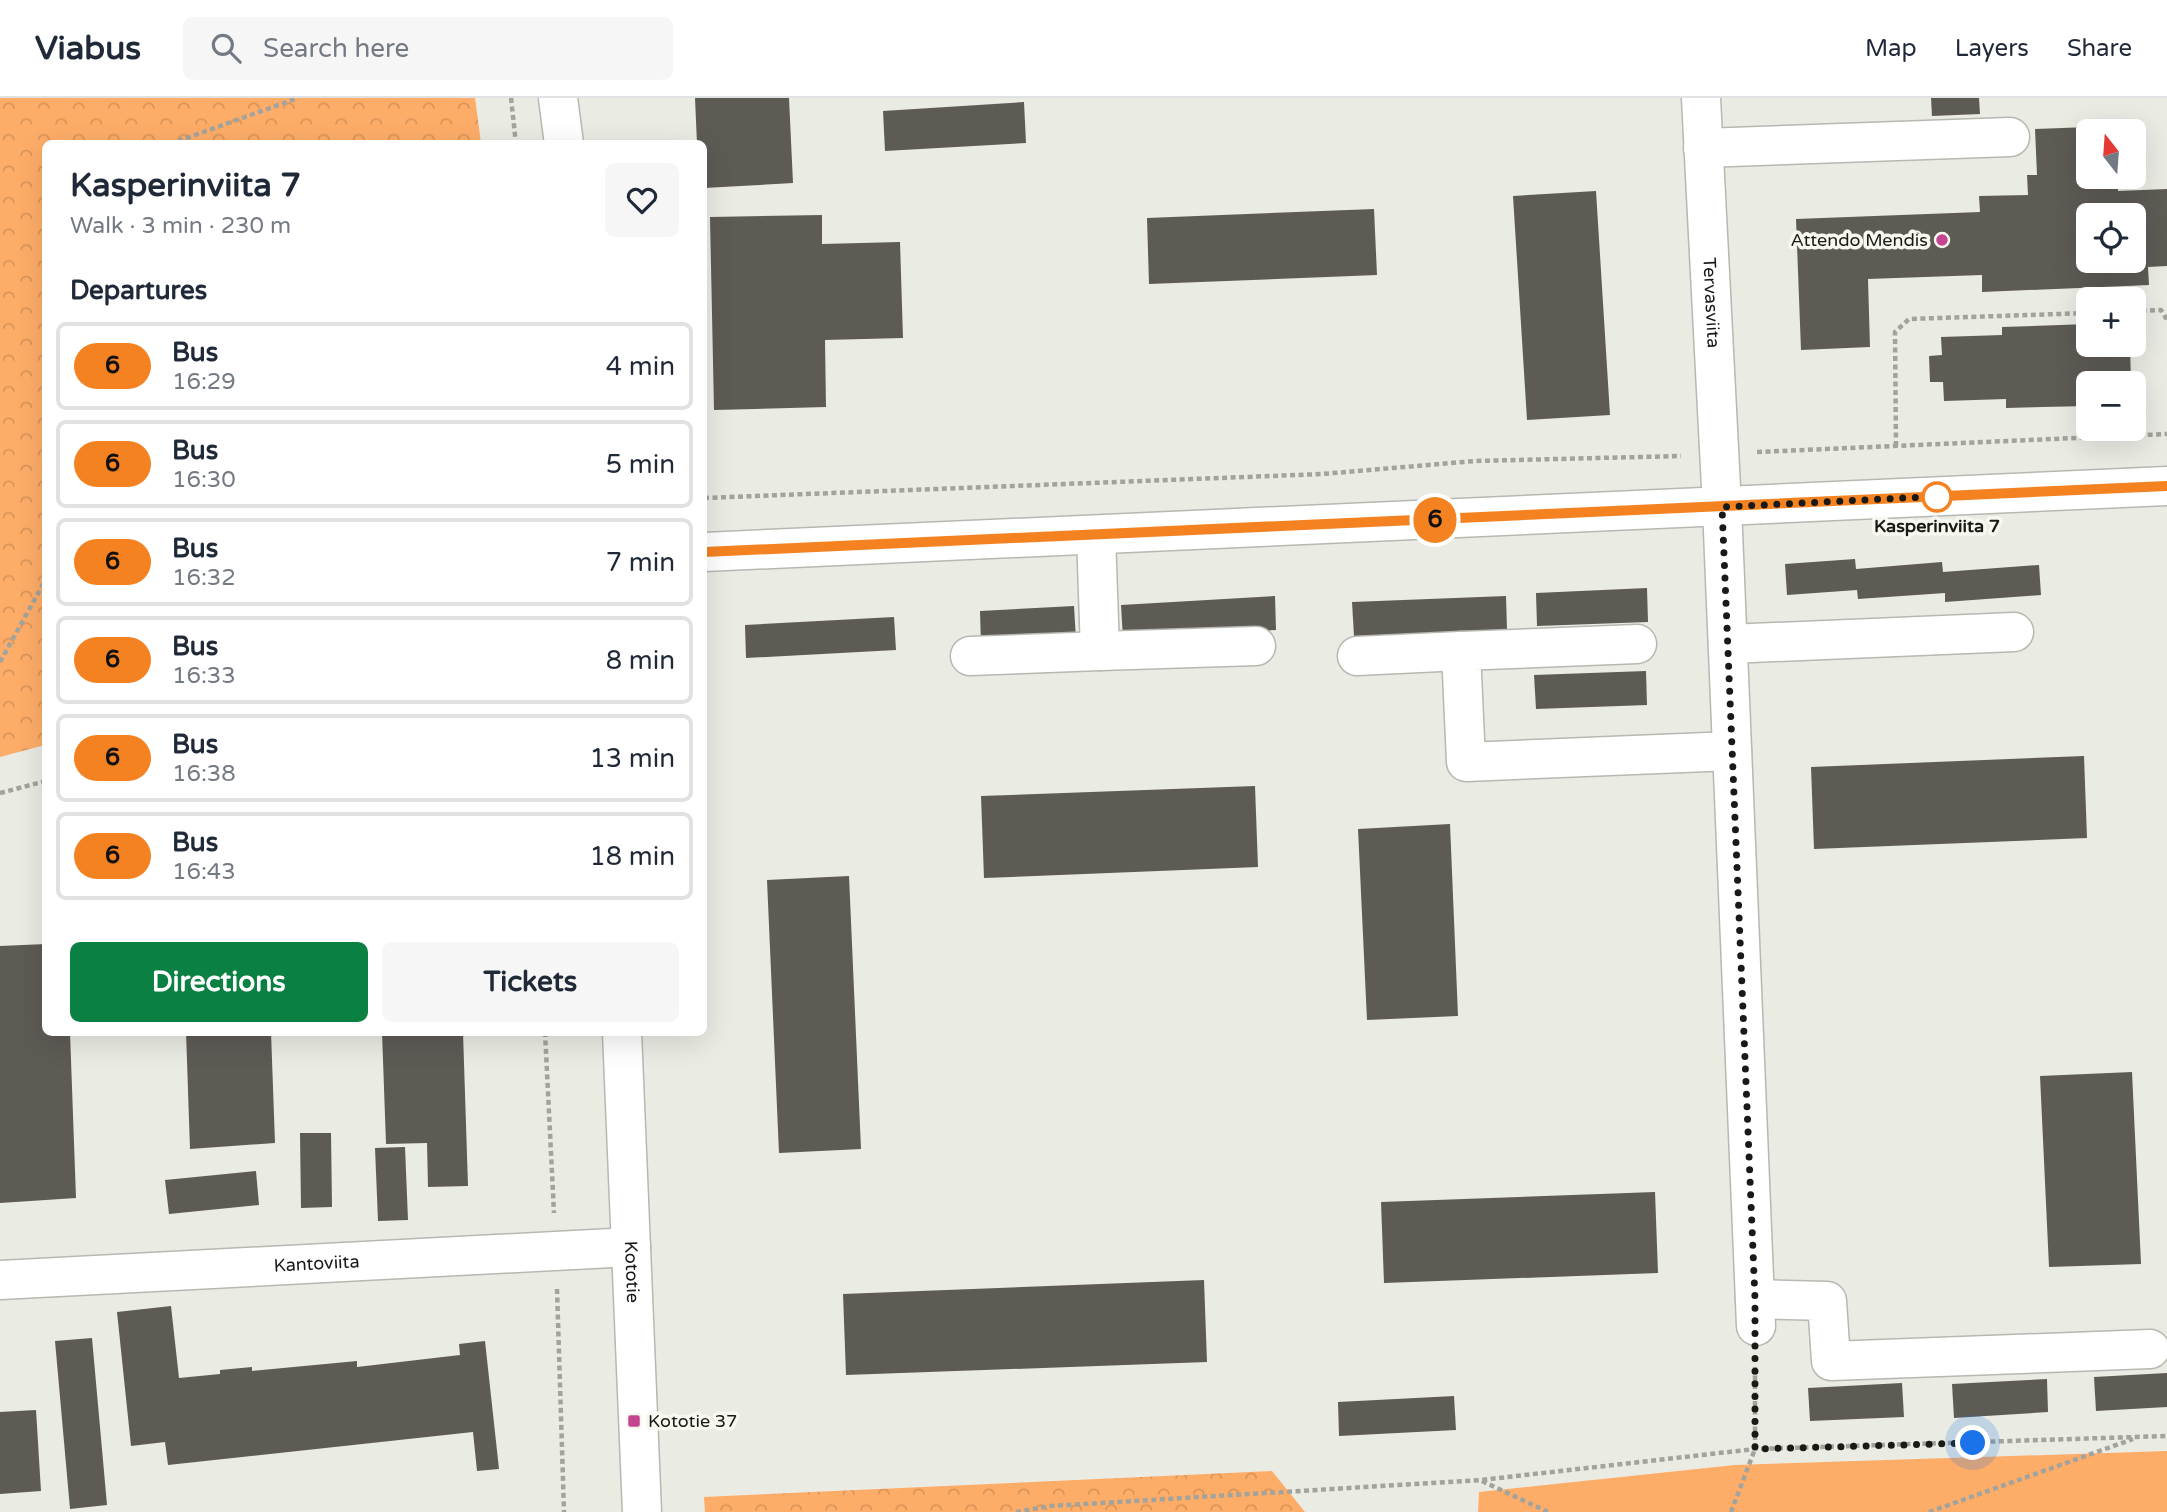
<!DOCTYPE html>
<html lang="en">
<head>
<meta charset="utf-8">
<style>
  body { margin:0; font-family:"Varela Round",sans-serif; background:#f6f6f7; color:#1f2937; height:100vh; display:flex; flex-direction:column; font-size:26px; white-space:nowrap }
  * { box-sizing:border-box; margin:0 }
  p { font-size:23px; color:#747a83 }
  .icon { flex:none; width:38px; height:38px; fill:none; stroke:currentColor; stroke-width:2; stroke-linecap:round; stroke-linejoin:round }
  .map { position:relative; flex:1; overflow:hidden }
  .panel { position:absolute; left:42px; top:42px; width:665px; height:896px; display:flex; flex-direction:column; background:#fff; border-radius:10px; box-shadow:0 7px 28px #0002 }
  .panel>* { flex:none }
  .badge { padding:0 14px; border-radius:23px; font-size:24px; line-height:46px }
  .needle { width:46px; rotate:343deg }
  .controls { position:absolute; left:2076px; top:21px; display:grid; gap:14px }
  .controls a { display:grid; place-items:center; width:70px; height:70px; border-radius:10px; background:#fff; box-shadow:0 7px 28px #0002; font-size:35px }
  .you { position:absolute; width:35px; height:35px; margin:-18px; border:5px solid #fff; border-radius:50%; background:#1a73e8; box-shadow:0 0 0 10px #1a73e833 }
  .map>.badge { position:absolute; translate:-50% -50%; box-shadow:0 0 0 4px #fff }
  h2 { padding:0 28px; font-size:26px; line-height:63px }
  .round { display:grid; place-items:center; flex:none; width:74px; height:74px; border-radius:10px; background:#f6f6f7 }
  .summary { display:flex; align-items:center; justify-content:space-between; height:119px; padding:0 28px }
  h1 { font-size:33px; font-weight:800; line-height:52px }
  .cta { display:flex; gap:14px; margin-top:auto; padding:14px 28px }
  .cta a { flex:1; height:80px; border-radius:10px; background:#0b8043; color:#fff; font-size:28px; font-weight:800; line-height:80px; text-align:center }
  .cta a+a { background:#f6f6f7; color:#1f2937 }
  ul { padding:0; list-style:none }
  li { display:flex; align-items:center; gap:21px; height:88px; margin:0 14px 10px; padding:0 14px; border:4px solid #e0e1e3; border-radius:10px }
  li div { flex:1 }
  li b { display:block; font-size:26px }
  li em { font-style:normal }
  li .badge { min-width:77px; font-weight:700; text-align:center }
  header { display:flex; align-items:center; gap:42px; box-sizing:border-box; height:98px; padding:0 35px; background:#fff; border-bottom:2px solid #e0e1e3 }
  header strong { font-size:33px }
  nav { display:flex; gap:38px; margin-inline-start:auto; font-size:24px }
  .search { width:490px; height:63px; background:#f6f6f7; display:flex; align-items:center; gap:18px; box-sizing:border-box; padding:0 24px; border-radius:10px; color:#747a83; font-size:26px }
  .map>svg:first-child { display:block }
</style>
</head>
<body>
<header>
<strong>Viabus</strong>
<div class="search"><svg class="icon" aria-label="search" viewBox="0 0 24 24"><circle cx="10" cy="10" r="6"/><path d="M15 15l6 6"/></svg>Search here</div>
<nav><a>Map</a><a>Layers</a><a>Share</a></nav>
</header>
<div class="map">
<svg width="2167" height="1414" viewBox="0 0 2167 1414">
  <defs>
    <pattern id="forest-crowns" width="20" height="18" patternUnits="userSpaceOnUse" patternTransform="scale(1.75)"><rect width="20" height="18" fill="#fead68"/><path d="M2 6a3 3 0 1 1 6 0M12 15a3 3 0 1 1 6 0" fill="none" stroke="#d99459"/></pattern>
  </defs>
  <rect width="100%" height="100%" fill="#eaebe3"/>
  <path fill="#fead68" d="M 2167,1353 L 2167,1414 L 1478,1414 L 1479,1394 L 1735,1367 Z"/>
  <g fill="url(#forest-crowns)">
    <path d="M 0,0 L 475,0 L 481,45 L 46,46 L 45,647 L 0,659 Z"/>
    <path d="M 1272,1373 L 1305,1414 L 705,1414 L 704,1399 Z"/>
  </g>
  <g fill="#5e5b55" fill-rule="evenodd">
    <path d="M 695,0 L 789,0 L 793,85 L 704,90 L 704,46 L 697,46 Z"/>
    <path d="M 1931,0 L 1979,0 L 1980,16 L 1932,18 Z"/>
    <path d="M 1024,4 L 1026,45 L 885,53 L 883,13 Z"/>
    <path d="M 2116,28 L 2116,33 L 2088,33 L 2088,79 L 2118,79 L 2118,93 L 2167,91 L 2167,168 L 2148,169 L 2149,187 L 1982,194 L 1982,177 L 1868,181 L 1870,249 L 1801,252 L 1796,121 L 1980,114 L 1979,98 L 2028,97 L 2027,77 L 2037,77 L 2035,31 ZM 2088,117 L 2133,117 L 2133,163 L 2088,163 Z"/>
    <path d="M 1596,93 L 1610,317 L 1527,322 L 1513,98 Z"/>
    <path d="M 1374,111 L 1377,177 L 1149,186 L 1147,120 Z"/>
    <path d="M 822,117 L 822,146 L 900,144 L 903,240 L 825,242 L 826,309 L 714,312 L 710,119 Z"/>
    <path d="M 2088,226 L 2088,247 L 2130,247 L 2131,285 L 2088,285 L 2088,308 L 2006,310 L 2006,301 L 1944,303 L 1943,284 L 1930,284 L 1929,258 L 1942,257 L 1941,239 L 2002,237 L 2002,229 Z"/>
    <path d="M 1855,461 L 1856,471 L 1942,464 L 1943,474 L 2039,467 L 2041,497 L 1945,504 L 1945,495 L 1858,501 L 1857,492 L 1787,497 L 1785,466 Z"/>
    <path d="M 1647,490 L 1648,524 L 1537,528 L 1536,495 Z"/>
    <path d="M 1275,498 L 1276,532 L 1123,541 L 1121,507 Z"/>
    <path d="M 1506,498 L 1507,532 L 1354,538 L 1352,504 Z"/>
    <path d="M 1074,508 L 1076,542 L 981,547 L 980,513 Z"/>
    <path d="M 894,519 L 896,552 L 746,560 L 745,527 Z"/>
    <path d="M 1646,573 L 1647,607 L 1536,611 L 1534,577 Z"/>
    <path d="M 2084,658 L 2087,740 L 1814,751 L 1811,669 Z"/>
    <path d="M 1255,688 L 1258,769 L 984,780 L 981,698 Z"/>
    <path d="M 1450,726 L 1458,918 L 1367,922 L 1358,731 Z"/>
    <path d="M 849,778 L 861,1051 L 779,1055 L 767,782 Z"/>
    <path d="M 46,846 L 46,934 L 70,934 L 76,1100 L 0,1105 L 0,848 Z"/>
    <path d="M 186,934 L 271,934 L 275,1045 L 190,1051 Z"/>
    <path d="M 382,934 L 463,934 L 468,1088 L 428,1089 L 427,1045 L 386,1046 Z"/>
    <path d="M 2132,974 L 2141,1166 L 2049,1169 L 2040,978 Z"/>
    <path d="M 300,1035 L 331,1035 L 332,1109 L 301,1110 Z"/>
    <path d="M 405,1049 L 408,1122 L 378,1123 L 375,1050 Z"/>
    <path d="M 256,1073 L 259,1107 L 169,1116 L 165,1082 Z"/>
    <path d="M 1655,1094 L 1658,1175 L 1384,1185 L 1381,1104 Z"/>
    <path d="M 1204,1182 L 1207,1264 L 846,1277 L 843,1196 Z"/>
    <path d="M 171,1208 L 179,1280 L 220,1276 L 220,1272 L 252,1269 L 252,1273 L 357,1263 L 357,1269 L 460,1257 L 459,1246 L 485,1243 L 499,1371 L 477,1373 L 473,1334 L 168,1367 L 165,1344 L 131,1348 L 117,1214 Z"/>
    <path d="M 92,1240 L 107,1407 L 70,1411 L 55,1243 Z"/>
    <path d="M 2167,1275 L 2167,1309 L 2096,1313 L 2094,1279 Z"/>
    <path d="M 2047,1281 L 2048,1314 L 1954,1320 L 1952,1286 Z"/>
    <path d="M 1902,1285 L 1904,1319 L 1810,1323 L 1808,1290 Z"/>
    <path d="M 1454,1298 L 1456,1332 L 1339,1338 L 1338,1304 Z"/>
    <path d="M 36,1312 L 41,1393 L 0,1396 L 0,1314 Z"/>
  </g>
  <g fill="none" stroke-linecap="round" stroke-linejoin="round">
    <g stroke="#b7b8b0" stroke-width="41">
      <g id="minor">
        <path d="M 558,0 L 564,46"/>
        <path id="s1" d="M 1701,0 L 1722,409 L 1756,1228"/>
        <path d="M 1703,50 L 2010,39"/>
        <path d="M 704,454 L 2167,388"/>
        <path d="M 1637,546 L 1461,553 L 1466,664 L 1732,653"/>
        <path d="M 1728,546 L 2014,534"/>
        <path d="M 1100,553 L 1256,548"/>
        <path d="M 970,558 L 1100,553 L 1096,437"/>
        <path d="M 1357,558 L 1461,553"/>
        <path id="s2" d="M 622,934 L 642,1414"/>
        <path id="s3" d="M 0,1182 L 631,1149"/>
        <path d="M 1755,1201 L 1827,1203 L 1831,1263 L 2150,1251"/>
      </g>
    </g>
    <g stroke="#a2a39c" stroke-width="4.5" stroke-dasharray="5 3.5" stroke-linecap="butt">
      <path d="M 511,0 L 516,46"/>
      <path d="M 170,46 L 298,0"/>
      <path d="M 2133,213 L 2161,212 L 2167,222"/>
      <path d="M 1896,348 L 1895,234 L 1909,221 L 2088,215"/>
      <path d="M 1757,354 L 2167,336"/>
      <path d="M 704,400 L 1322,376 L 1475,363 L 1681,358"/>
      <path d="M 0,564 L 46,481"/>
      <path d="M 0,695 L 46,683"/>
      <path d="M 545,934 L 554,1115"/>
      <path d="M 557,1191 L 564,1414"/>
      <path d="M 1482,1383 L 1548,1414"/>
      <path d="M 1016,1414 L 1051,1408 L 1481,1382 L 1755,1351 L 2167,1338"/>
      <path d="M 1731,1414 L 1755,1351 L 1755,1267"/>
      <path d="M 1929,1414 L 2133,1341"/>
    </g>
    <use href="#minor" stroke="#fff" stroke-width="38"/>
  </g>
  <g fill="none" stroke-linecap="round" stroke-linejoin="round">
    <g stroke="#fff" stroke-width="16">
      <path id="line" d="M 704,454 L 2167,388"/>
    </g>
    <use href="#line" stroke="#f58220" stroke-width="10"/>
    <path stroke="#191916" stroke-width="7" stroke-dasharray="0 12.6" d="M 1937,399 L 1945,398 L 1722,409 L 1755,1201 L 1755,1351 L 1973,1345"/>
  </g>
  <g fill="#c34591" stroke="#f8f8f0" stroke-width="2.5">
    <circle cx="1942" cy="142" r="7"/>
    <rect x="627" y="1316" width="14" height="14" rx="3.5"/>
  </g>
  <circle fill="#fff" stroke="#f58220" stroke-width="3.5" cx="1937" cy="399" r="14"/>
  <g text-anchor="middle" stroke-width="7" stroke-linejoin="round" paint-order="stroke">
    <g font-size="18" fill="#191916" stroke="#f8f8f0" text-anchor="end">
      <text x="1928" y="148">Attendo Mendis</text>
      <text x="648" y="1329" text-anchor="start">Kototie 37</text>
    </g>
    <g font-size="18" fill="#191916" stroke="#f8f8f0">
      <text dy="6" stroke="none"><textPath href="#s1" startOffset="205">Tervasviita</textPath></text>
      <text dy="6" stroke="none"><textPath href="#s3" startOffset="317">Kantoviita</textPath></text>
      <text dy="6" stroke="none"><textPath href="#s2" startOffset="240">Kototie</textPath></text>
    </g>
    <g font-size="18" font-weight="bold" fill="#191916" stroke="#f8f8f0">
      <text x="1937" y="434">Kasperinviita 7</text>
    </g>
  </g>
</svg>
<div class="controls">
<a><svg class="needle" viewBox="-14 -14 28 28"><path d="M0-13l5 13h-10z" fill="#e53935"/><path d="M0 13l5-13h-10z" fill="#747a83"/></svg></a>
<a><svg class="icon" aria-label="locate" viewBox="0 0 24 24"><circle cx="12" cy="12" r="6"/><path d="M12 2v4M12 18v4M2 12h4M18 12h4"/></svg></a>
<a>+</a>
<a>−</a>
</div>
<div class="you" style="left:1973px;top:1345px"></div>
<b class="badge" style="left:1435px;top:422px;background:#f58220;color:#111">6</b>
<section class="panel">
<div class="summary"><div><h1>Kasperinviita 7</h1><p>Walk · 3 min · 230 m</p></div><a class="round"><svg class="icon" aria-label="heart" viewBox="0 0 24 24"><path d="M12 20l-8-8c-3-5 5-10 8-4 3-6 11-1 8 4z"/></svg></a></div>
<h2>Departures</h2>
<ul>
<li><span class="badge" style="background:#f58220;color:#111">6</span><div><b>Bus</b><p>16:29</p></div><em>4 min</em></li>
<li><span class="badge" style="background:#f58220;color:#111">6</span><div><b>Bus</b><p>16:30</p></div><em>5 min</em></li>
<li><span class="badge" style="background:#f58220;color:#111">6</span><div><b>Bus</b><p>16:32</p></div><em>7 min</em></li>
<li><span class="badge" style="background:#f58220;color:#111">6</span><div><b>Bus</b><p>16:33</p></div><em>8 min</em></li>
<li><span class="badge" style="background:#f58220;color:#111">6</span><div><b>Bus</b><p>16:38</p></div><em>13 min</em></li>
<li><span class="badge" style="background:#f58220;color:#111">6</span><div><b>Bus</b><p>16:43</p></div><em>18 min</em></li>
</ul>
<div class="cta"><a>Directions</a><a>Tickets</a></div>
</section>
</div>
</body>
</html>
